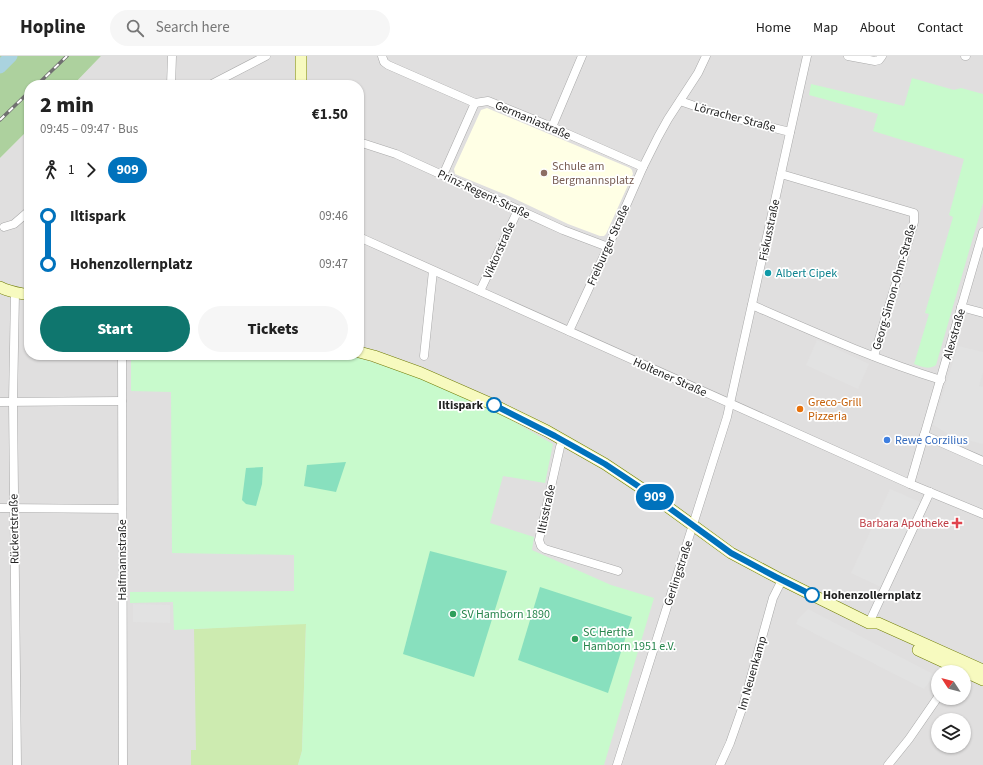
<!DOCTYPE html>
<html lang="en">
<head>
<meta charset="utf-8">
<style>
  body { margin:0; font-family:"Source Sans 3",sans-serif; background:#f6f6f6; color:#222; height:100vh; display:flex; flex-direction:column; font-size:15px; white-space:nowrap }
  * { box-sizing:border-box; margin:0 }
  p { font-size:13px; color:#767676 }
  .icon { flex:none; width:22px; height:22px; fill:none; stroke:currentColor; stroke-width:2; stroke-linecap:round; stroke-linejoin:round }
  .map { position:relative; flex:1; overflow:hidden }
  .details { position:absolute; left:24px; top:24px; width:340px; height:280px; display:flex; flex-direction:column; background:#fff; border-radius:16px; box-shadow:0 1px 3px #0004 }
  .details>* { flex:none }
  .badge { padding:0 8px; border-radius:13px; font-size:14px; line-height:26px }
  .needle { width:26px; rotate:306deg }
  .buttons { position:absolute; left:931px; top:609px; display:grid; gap:8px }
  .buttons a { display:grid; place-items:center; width:40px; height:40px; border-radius:50%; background:#fff; box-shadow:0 1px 3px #0004; font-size:20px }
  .map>.badge { position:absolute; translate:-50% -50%; box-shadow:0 0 0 2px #fff }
  .legs { display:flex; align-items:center; gap:6px; height:44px; padding:0 16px; font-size:13px }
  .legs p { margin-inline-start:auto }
  .summary { display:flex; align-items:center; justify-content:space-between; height:68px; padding:0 16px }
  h1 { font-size:22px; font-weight:800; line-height:30px }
  .cta { display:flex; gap:8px; margin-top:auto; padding:8px 16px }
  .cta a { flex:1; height:46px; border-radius:24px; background:#0f766e; color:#fff; font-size:16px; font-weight:800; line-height:46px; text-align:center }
  .cta a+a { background:#f6f6f6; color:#222 }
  ul { padding:0 16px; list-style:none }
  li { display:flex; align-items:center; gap:14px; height:48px; font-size:15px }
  li i { display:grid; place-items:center; width:6px; height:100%; margin:0 5px; background:currentColor }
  li i::after { content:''; width:10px; height:10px; margin:-5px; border:3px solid; border-radius:50%; background:#fff }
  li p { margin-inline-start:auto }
  li:first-child i { background:linear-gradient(#0000 50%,currentColor 0) }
  li:last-child i { background:linear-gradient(currentColor 50%,#0000 0) }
  header { display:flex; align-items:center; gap:24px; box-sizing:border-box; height:56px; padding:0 20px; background:#fff; border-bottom:1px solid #e0e0e0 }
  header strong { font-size:19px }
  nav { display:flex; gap:22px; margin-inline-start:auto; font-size:14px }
  .search { width:280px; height:36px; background:#f6f6f6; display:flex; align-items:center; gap:10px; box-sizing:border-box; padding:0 14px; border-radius:22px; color:#767676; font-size:15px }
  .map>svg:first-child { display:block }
</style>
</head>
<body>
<header>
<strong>Hopline</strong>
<div class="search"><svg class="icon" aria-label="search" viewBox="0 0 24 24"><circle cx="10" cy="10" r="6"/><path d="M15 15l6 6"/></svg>Search here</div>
<nav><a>Home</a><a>Map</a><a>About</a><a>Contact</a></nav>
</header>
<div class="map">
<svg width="983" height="709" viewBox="0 0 983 709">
  <rect width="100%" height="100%" fill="#f2efe9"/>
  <path fill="#e0dfdf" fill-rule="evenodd" d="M 101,0 L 983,0 L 983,709 L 622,709 L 684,501 L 617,709 L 0,709 L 0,102 L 29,73 L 29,299 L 359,299 L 359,29 L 73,29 ZM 938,616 L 964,616 L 964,642 L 938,642 ZM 938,664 L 964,664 L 964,690 L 938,690 Z"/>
  <path fill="#ffffe5" d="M 487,52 L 630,112 L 632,114 L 633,118 L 606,178 L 604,180 L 600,180 L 568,168 L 511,141 L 455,118 L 454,113 L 481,54 Z"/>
  <path fill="#cdebb0" d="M 306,567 L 302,695 L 298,709 L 191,709 L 191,694 L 196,694 L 194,573 Z"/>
  <path fill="#add19e" d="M 0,0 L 101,0 L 73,29 L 29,29 L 29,73 L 0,102 Z"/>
  <g fill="#c8facc">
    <path d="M 912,22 L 954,34 L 961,32 L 983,38 L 983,147 L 936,309 C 929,314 922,311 914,308 L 929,258 L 925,257 L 953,161 L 949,159 L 964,103 L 873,75 L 878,58 L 809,39 L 811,28 L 904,50 Z"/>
    <path d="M 131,299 L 346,299 L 353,300 L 413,319 L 492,353 L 553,388 L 545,427 L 503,420 L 490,467 L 534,481 L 532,494 L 611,529 L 654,542 L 604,709 L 298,709 L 302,695 L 306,568 L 174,574 L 173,546 L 130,547 L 130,536 L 294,535 L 294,499 L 172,497 L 171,336 L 131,335 Z"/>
  </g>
  <g fill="#88e0be">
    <path d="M 346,406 L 336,436 L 304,430 L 307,409 Z"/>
    <path d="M 263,411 L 262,428 L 256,450 L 246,448 L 242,444 L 246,412 Z"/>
    <path d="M 430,495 L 507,515 L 474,621 L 403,598 Z"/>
    <path d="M 540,531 L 632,561 L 608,637 L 518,604 Z"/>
  </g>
  <g fill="#e2e2e2">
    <path d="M 817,284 L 869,308 L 858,333 L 806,309 Z"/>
    <path d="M 958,290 L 983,296 L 983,316 L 979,330 L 983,331 L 983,388 L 952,380 L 933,369 Z"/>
    <path d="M 890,433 L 920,446 L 881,531 L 851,517 Z"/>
    <path d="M 133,548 L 170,549 L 170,567 L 133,566 Z"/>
    <path d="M 808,553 L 935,619 L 924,633 L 796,568 L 798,563 Z"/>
  </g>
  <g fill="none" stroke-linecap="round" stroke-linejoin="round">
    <path stroke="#aad3df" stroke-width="13" d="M 0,11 L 11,0"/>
    <g stroke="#a9a9a9" stroke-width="9">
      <g id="street">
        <path d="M 382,0 L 384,6 L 388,9 L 475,47 L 488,45 L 552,71 L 643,111"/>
        <path d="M 848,0 L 875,5 L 879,4 L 882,0"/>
        <path d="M 965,0 L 966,0"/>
        <path d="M 171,29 L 172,0"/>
        <path d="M 210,29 L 266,0"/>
        <path d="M 680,45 L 718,58 L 790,76"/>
        <path d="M 552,71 L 582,0"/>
        <path d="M 359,86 L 396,98 L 563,174 L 608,191"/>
        <path d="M 781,118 L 914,157 L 914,166 L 905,197 L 874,300"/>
        <path d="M 443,119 L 475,47"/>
        <path d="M 4,171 L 14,168 L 29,155"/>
        <path d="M 359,181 L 910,428 L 983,458"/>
        <path d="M 480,235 L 518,154"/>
        <path d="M 15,237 L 13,346 L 17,709"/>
        <path d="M 752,249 C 814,276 876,304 941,324"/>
        <path d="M 961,251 L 983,257"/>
        <path d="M 569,275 L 608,191 L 643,111 L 658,81 L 668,63 L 698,17 L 706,0"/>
        <path d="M 122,299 L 123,709"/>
        <path d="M 424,300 L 433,215"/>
        <path d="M 0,346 L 122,345"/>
        <path d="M 924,379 L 983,405"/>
        <path d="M 563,384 L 560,391 L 539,484 L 541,490 L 545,493 L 618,515"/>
        <path d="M 910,428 L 983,176"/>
        <path d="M 0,452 L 122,453"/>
        <path d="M 869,567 L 930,436"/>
        <path d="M 617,709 L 727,361 L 807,0"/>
        <path d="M 720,709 L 730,687 L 743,650 L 773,542 L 782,524"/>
        <path d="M 888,709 L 909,683 L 938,641"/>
      </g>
    </g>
    <g stroke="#707d05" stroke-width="12">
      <g id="secondary">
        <path d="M 301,0 L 301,29"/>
        <path d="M 0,231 C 9,236 19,237 29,239"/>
        <path d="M 359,296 L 374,300 L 421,317 L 494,349 L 547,375 L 605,408 L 650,438 L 731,497 L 782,524 L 869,567 L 878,567 L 983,614"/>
        <path d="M 918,594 L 983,624"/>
      </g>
    </g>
    <use href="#street" stroke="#fff" stroke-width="8"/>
    <use href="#secondary" stroke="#f7fabf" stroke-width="11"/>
    <g stroke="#707070" stroke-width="3.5">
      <g id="rail">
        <path d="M 37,29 L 67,0"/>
        <path d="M 0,64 L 29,36"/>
      </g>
    </g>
    <use href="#rail" stroke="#fff" stroke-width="2" stroke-dasharray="6" stroke-linecap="butt"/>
  </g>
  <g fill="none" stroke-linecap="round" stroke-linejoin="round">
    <g stroke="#fff" stroke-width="9">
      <path id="line-1" d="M 494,349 L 555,380 L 605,408 L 650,438 L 731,497 L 776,521 L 812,539"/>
    </g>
    <use href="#line-1" stroke="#0072bc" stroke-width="6"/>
  </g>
  <circle fill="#8d6e63" stroke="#fff" stroke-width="1.5" cx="544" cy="117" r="4"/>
  <circle fill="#0f9aa8" stroke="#fff" stroke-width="1.5" cx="768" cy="217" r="4"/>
  <g fill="#fff" stroke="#0072bc" stroke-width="2">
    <circle cx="494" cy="349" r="7"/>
    <circle cx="812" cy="539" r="7"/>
  </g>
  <circle fill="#e8710a" stroke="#fff" stroke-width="1.5" cx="800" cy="353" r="4"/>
  <circle fill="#3f7fe0" stroke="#fff" stroke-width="1.5" cx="887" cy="384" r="4"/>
  <path fill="#e0444e" stroke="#fff" stroke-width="1.5" d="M955 461h4v4h4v4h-4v4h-4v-4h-4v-4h4z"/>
  <g fill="#2e9e5b" stroke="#fff" stroke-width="1.5">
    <circle cx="453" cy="558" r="4"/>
    <circle cx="575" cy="583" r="4"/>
  </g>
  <g text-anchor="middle" stroke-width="3.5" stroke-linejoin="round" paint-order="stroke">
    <g font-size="12" fill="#222" stroke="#fff">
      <text transform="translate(735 61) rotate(15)" y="4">Lörracher Straße</text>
      <text transform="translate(533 64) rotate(23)" y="4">Germaniastraße</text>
      <text transform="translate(484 138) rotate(25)" y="4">Prinz-Regent-Straße</text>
      <text transform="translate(769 174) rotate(-78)" y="4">Fiskusstraße</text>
      <text transform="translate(608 189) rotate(-66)" y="4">Freiburger Straße</text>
      <text transform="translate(499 194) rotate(-66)" y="4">Viktorstraße</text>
      <text transform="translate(894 231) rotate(-74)" y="4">Georg-Simon-Ohm-Straße</text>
      <text transform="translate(954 278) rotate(-74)" y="4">Alexstraße</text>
      <text transform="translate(670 321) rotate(24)" y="4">Holtener Straße</text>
      <text transform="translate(546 453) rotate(-78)" y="4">Iltisstraße</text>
      <text transform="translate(14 473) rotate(-91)" y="4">Rückertstraße</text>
      <text transform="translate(122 504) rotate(-90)" y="4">Halfmannstraße</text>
      <text transform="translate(678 517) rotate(-72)" y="4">Gerlingstraße</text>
      <text transform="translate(752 617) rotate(-74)" y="4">Im Neuenkamp</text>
    </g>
    <g font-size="12" fill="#785e54" stroke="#fff" text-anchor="start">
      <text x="552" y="114">Schule am<tspan x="552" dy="14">Bergmannsplatz</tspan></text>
    </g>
    <g font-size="12" fill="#0d838f" stroke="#fff" text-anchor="start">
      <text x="776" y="221">Albert Cipek</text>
    </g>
    <g font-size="12" fill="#c56008" stroke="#fff" text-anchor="start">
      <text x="808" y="350">Greco-Grill<tspan x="808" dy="14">Pizzeria</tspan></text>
    </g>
    <g font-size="12" font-weight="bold" fill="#222" stroke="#fff" text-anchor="end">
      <text x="483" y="353">Iltispark</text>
      <text x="823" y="543" text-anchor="start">Hohenzollernplatz</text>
    </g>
    <g font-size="12" fill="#366cbe" stroke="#fff" text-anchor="start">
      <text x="895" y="388">Rewe Corzilius</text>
    </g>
    <g font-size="12" fill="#be3a42" stroke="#fff" text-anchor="end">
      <text x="949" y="471">Barbara Apotheke</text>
    </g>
    <g font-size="12" fill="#27864d" stroke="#fff" text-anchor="start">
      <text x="461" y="562">SV Hamborn 1890</text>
      <text x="583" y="580">SC Hertha<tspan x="583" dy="14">Hamborn 1951 e.V.</tspan></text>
    </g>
  </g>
</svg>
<div class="buttons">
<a><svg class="needle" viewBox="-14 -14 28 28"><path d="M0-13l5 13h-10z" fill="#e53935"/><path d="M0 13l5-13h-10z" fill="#767676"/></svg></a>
<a><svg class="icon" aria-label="layers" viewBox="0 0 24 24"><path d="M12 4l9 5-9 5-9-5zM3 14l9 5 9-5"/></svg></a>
</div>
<b class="badge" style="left:655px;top:441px;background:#0072bc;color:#fff">909</b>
<section class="details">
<div class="summary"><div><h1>2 min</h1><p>09:45 – 09:47 · Bus</p></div><b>€1.50</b></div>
<div class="legs"><svg class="icon" aria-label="walk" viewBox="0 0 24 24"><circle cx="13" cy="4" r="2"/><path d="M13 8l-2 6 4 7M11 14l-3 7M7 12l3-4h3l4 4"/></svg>1<svg class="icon" aria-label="forward" viewBox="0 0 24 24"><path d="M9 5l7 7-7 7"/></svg><b class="badge" style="background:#0072bc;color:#fff">909</b></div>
<ul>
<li><i style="color:#0072bc"></i><b>Iltispark</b><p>09:46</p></li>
<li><i style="color:#0072bc"></i><b>Hohenzollernplatz</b><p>09:47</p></li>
</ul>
<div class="cta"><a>Start</a><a>Tickets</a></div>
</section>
</div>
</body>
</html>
